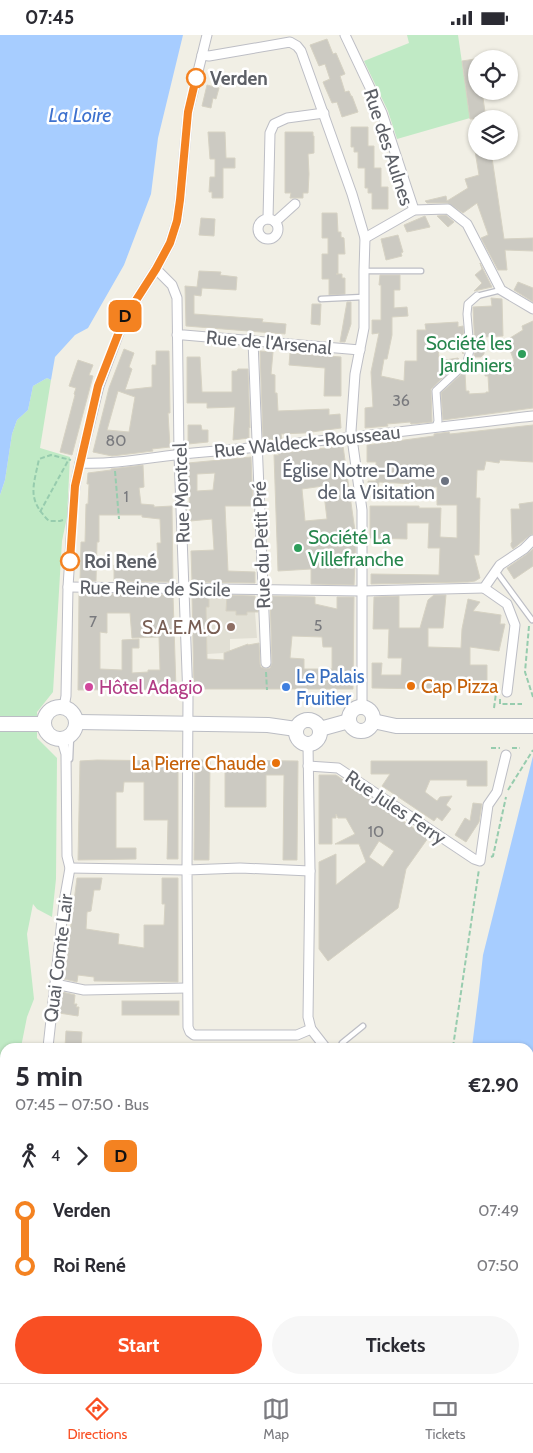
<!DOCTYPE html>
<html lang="en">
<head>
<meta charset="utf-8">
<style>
  body { margin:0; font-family:Cabin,sans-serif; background:#f7f7f7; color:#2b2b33; height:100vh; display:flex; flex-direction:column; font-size:19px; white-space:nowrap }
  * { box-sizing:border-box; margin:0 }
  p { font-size:16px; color:#7c7c81 }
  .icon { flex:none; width:28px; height:28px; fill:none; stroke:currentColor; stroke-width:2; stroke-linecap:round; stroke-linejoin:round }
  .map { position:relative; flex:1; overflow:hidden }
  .side { position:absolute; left:0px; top:1008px; width:534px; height:341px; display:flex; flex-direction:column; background:#fff; border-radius:15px 15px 0 0; box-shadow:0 1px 4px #0004 }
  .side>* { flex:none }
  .badge { padding:0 10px; border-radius:8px; font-size:18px; line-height:32px }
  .fabs { position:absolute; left:468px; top:15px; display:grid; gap:10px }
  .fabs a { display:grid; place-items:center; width:50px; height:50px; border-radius:50%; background:#fff; box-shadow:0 1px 4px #0004; font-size:25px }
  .map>.badge { position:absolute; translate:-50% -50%; box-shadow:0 0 0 2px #fff }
  .legs { display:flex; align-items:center; gap:8px; height:55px; padding:0 15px; font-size:16px }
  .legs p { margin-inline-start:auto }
  .head { display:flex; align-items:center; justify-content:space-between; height:85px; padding:0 15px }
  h1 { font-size:28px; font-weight:700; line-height:38px }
  .button { display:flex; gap:10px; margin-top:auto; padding:10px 15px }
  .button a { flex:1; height:58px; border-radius:30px; background:#f94f23; color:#fff; font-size:20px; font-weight:700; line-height:58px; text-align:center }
  .button a+a { background:#f7f7f7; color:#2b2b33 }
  ul { padding:0 15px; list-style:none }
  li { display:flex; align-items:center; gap:18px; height:55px; font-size:19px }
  li i { display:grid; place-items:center; width:8px; height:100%; margin:0 6px; background:currentColor }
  li i::after { content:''; width:12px; height:12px; margin:-6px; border:4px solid; border-radius:50%; background:#fff }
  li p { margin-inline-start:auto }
  li:first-child i { background:linear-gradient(#0000 50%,currentColor 0) }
  li:last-child i { background:linear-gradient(currentColor 50%,#0000 0) }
  .status { display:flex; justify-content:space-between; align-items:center; height:35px; padding:0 25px; background:#fff; direction:ltr }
  .status svg { height:14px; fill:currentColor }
  .dock { display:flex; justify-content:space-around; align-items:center; height:70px; border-top:1px solid #e1e1e2; background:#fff; font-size:14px; color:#7c7c81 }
  .dock a { display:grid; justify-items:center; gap:2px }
  .dock .active { color:#f94f23 }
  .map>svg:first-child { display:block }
</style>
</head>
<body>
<div class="status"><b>07:45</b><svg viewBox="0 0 49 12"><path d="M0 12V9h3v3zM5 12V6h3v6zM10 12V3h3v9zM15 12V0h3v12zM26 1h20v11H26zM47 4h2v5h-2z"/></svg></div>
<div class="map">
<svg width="533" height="1348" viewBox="0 0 533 1348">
  <rect width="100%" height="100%" fill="#f1efe5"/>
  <path fill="#e1dfd4" d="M 209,560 L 227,561 L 226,576 L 236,576 L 236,580 L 246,580 L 247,577 L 255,577 L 257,603 L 230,604 L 230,616 L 224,618 L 207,619 L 206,572 L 209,572 Z"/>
  <g fill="#c0eac5">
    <path d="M 407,0 L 458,0 L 470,83 L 397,104 L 388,76 L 364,26 L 409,8 Z"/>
    <path d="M 47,343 L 51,345 L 40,413 L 70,422 L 67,482 L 62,506 L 53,657 L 37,677 L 37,703 L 57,723 L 56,844 L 52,882 L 37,874 L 33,869 L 27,899 L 34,964 L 27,982 L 21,1012 L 5,1012 L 5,1297 C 0,1307 2,1335 2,1348 L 0,1348 L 0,460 L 5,445 L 12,399 L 17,385 L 28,375 L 33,351 Z"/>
  </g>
  <g fill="#a7cdff">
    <path d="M 0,0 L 183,0 L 158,103 L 151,159 L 124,230 L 88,293 L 75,300 L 55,322 L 51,345 L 47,343 L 33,351 L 28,375 L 17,385 L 12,399 L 5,445 L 0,460 Z"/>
    <path d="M 533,721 L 533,1348 L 389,1348 L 389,1344 L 529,1344 L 529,1012 L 472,1012 L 479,956 L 483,920 Z"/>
  </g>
  <g fill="#cccac2" stroke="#d6d2c3" fill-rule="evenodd">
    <path d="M 327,4 L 333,19 L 336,18 L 345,39 L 340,41 L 345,57 L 349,56 L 351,61 L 352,61 L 358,77 L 342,82 L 337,67 L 332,68 L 325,52 L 323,47 L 330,44 L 325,29 L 319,31 L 310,10 Z"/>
    <path d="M 475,24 L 476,32 L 476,56 L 482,56 L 486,84 L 470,84 L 462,26 Z"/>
    <path d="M 207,50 L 219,53 L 216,64 L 213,63 L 211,73 L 202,71 Z"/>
    <path d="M 351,92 L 368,92 L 368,111 L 374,111 L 374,133 L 381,133 L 381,152 L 388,152 L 388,174 L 372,174 L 372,158 L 368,158 L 368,153 L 365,153 L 365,133 L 358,133 L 358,117 L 354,117 L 354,112 L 351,112 Z"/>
    <path d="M 208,97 L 225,97 L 226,123 L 235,123 L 235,133 L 223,133 L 223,163 L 212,163 L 212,157 L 209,157 L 210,142 L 215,142 L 215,124 L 210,124 Z"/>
    <path d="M 285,97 L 313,97 L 313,101 L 314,101 L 314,118 L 308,119 L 309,139 L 308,158 L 303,158 L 303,163 L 290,163 L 291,158 L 285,158 Z"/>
    <path d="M 475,116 L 491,116 L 504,204 L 533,203 L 533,216 L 505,215 L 507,235 L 498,235 L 481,203 L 488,200 L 488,199 L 477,168 L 463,178 L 448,168 L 427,168 L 425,166 L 446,161 L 447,166 L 468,153 L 465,144 L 479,140 Z"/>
    <path d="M 322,178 L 337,178 L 338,197 L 341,197 L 341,202 L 344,203 L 345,219 L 338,219 L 338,239 L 336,239 L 342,239 L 342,243 L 345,243 L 345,259 L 329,260 L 329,244 L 322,244 L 322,219 L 328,219 L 328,203 L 322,203 Z"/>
    <path d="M 446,180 L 454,187 L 448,192 L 437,181 Z"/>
    <path d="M 425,181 L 430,192 L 407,197 L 404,190 Z"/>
    <path d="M 201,183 L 215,184 L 214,201 L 199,200 Z"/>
    <path d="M 398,200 L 403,217 L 401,218 L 402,221 L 386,225 L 381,204 Z"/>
    <path d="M 480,228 L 492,252 L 474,256 L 482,248 L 475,240 L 482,234 Z"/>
    <path d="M 199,236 L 221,237 L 220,240 L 237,242 L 236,255 L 202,253 L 201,261 L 194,260 L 194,279 L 263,284 L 262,287 L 286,289 L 285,299 L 186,291 L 185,251 L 197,252 Z"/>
    <path d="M 380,240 L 400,240 L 400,255 L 394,255 L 394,273 L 407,272 L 408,281 L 392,282 L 392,300 L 387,324 L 384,324 L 381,341 L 404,346 L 405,326 L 417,326 L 417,295 L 426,295 L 425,289 L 458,287 L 458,292 L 463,291 L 465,315 L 463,319 L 460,305 L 438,307 L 439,326 L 458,323 L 460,326 L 431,354 L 432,387 L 411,389 L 410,387 L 399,388 L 387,389 L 388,391 L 365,393 L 365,373 L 373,372 L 371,337 L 379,298 L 372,299 L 372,285 L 381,285 L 381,250 L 379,250 Z"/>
    <path d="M 518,247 L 533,253 L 533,267 L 514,255 Z"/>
    <path d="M 491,263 L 502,264 L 503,301 L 484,302 L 484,319 L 481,322 L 474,322 L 475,315 L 473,272 L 492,271 Z"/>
    <path d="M 347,267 L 351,267 L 351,289 L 345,307 L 340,307 Z"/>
    <path d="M 312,269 L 321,269 L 320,290 L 311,289 Z"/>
    <path d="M 533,286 L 533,373 L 443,385 L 441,358 L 467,334 L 465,338 L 466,356 L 469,356 L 469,359 L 486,358 L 486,357 L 489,357 L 488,341 L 485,341 L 485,332 L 514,326 L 507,307 L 510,303 L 523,295 L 522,291 Z"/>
    <path d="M 124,314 L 134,318 L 129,332 L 132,334 L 125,355 L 152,352 L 152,330 L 156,330 L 156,316 L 169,316 L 170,378 L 168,378 L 170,412 L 152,414 L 153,416 L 112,421 L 93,417 L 109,353 ZM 118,356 L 135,362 L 129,397 L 107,395 Z"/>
    <path d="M 260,316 L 273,317 L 271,339 L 275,340 L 275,358 L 277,358 L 278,376 L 329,374 L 329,380 L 340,379 L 341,393 L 304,398 L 281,399 L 282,404 L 263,405 Z"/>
    <path d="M 290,318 L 341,322 L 341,361 L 324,361 L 325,333 L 289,330 Z"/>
    <path d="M 187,322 L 200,322 L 202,357 L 232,357 L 232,336 L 237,336 L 238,334 L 248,334 L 250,393 L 249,392 L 249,403 L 233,405 L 235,372 L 207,373 L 207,368 L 187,368 Z"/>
    <path d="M 78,325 L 93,330 L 89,340 L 93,341 L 72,420 L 60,417 L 75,360 L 74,359 L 76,353 L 69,351 Z"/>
    <path d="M 188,390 L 201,390 L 202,395 L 208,395 L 208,407 L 188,409 Z"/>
    <path d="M 533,390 L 533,427 L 500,425 L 499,428 L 486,426 L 484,435 L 477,435 L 476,463 L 480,463 L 479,520 L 474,520 L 480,543 L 475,546 L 468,547 L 371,549 L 371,539 L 439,540 L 440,513 L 428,513 L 429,488 L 407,488 L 407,504 L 370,503 L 370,471 L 419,471 L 419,473 L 441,473 L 440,502 L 457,503 L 457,470 L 437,470 L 437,452 L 413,452 L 413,449 L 379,447 L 378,454 L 369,454 L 368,446 L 376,446 L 376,427 L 367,427 L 367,410 L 434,401 L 434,399 L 449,397 L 450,399 Z"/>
    <path d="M 343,411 L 356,503 L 354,550 L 311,549 L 311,534 L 278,536 L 274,420 L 279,420 L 276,417 L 282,416 L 283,418 ZM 323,451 L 327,484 L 305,486 L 302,454 Z"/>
    <path d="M 251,422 L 253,471 L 225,471 L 228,536 L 255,537 L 255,548 L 192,547 L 191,516 L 214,515 L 212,484 L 190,486 L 188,428 ZM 215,438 L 213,455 L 197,456 L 197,439 Z"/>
    <path d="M 143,430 L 144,452 L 139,453 L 141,469 L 154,470 L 154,472 L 172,471 L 173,547 L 114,546 L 114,530 L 142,529 L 142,527 L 158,527 L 157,508 L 161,508 L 160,484 L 142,482 L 142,480 L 99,480 L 99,507 L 97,507 L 96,546 L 80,546 L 81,507 L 85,507 L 86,469 L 88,469 L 89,449 L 87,449 L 88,438 L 111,435 L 111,434 Z"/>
    <path d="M 533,467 L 533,499 L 529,501 L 513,514 L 511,511 L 511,508 L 512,507 L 511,474 L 520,474 L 519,469 Z"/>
    <path d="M 533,514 L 533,531 L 514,544 L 507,533 L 527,519 Z"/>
    <path d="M 79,558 L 173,560 L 176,654 L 78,655 ZM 107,578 L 130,578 L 132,603 L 159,602 L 160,635 L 148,635 L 148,637 L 132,638 L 132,613 L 139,613 L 139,604 L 122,605 L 122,635 L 100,634 L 100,597 L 107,598 Z"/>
    <path d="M 192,560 L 209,560 L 209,572 L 206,572 L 207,624 L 224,625 L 224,618 L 248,609 L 248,610 L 259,608 L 260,629 L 261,632 L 266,634 L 270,633 L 272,628 L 270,561 L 315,562 L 315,569 L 337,574 L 337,562 L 354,562 L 353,654 L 194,654 ZM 292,601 L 322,602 L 323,612 L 332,612 L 332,634 L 304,634 L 304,624 L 290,623 Z"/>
    <path d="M 227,560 L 255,561 L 255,572 L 257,570 L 258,577 L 247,577 L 247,580 L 236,580 L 236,576 L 226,576 Z"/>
    <path d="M 434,560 L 446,560 L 443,593 L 428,593 L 428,612 L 461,613 L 462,594 L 468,564 L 480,567 L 473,576 L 501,580 L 500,589 L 505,589 L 499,616 L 470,612 L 470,630 L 487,630 L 487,655 L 372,653 L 372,628 L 382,628 L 381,640 L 401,640 L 402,623 L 388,623 L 389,594 L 373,594 L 374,562 L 399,561 L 399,593 L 420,593 L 428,565 Z"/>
    <path d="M 97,725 L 178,726 L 178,824 L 167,824 L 168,785 L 144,785 L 144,747 L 124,747 L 123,757 L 116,757 L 116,813 L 136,813 L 136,824 L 78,825 L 80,726 Z"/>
    <path d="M 195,725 L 210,725 L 209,825 L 194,825 Z"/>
    <path d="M 225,725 L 298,726 L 297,825 L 283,825 L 284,740 L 266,740 L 266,772 L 225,772 Z"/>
    <path d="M 371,726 L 487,726 L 487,751 L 467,751 L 467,745 L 430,745 L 425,757 L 437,766 L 440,762 L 452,761 L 446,770 L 451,774 L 442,786 L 437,782 L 434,786 L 382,751 L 390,739 L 371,739 Z"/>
    <path d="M 319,740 L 336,740 L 428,803 L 406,834 L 398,873 L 328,926 L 319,914 L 319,827 L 336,819 L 336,850 L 366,827 L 359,809 L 335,809 L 355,799 L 346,783 L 338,783 L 336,779 L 336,783 L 332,783 L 332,809 L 319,809 ZM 379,806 L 394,816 L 383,832 L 369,822 Z"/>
    <path d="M 473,768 L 482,769 L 479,787 L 466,807 L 455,800 L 465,783 L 470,786 Z"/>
    <path d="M 77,843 L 102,843 L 100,855 L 94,855 L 91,876 L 87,877 L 86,894 L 119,899 L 118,909 L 144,913 L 144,890 L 164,890 L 165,869 L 162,869 L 162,843 L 178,843 L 178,947 L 94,946 L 94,942 L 78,940 L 77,947 L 64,944 Z"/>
    <path d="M 62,957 L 75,960 L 74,969 L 77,969 L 76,972 L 79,972 L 78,981 L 59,978 Z"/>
    <rect x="122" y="966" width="57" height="14"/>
    <path d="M 66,996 L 82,997 L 81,1012 L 65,1012 Z"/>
  </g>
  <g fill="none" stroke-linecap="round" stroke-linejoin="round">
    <g stroke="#bdbec5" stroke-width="7">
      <g id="service">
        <path d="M 365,236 L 421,236"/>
        <path d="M 477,261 L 501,255"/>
        <path d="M 321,264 L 363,262"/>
        <path d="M 496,536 L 532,585"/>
        <path d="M 70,724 L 71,701"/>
        <path d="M 342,1008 L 363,991"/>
      </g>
    </g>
    <g stroke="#bdbec5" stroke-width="9">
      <path id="pedestrian" d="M 436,392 L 438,386 L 436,356 L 467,327 L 470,315 L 467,279 L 468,269 L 477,261"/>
    </g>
    <g stroke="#bdbec5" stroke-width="11">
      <g id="minor">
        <path d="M 345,0 L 382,78 L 414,175"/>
        <path d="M 202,20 L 209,21 L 290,7 L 297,11 L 301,16 L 352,159 L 365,203 L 364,236 L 364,293 L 355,339 L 351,396 L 362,475 L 362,672"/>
        <path d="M 268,184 L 270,98 L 274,89 L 287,83 L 324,78"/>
        <circle cx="268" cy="194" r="10"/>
        <path d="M 275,187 L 295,169"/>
        <path d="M 365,203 L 414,175 L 448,174 L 467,189 L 501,255 L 533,274"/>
        <path d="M 177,300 L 184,300 L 360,315"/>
        <path d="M 253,306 L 266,628"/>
        <path d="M 80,428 C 118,430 156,421 193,418 C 307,409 420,394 533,381"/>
        <path d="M 68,552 L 362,556 L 484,553"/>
        <path d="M 484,553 L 507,569 L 515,590 L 507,657"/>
        <path d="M 484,553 L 500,530 L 524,514 L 533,505"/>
        <path d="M 64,672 L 66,661 L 68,552 L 73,474 L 75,451 L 80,428 L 99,351 L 124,284 L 156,234 L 170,208 L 177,186 L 180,165 L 188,77 L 207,0"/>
        <path d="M 308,710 L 310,836 L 308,982 L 311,994 L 325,1012"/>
        <path d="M 308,731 L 338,733 L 474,824 L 480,826 L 488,770 L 497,757 L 506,720"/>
        <path d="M 70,833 L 187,835 L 188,664 L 179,419 L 177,263 L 172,250 L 156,234"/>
        <path d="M 310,836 L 240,833 L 187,835 L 188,992 L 190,997 L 194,1000 L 297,1000 L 311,994"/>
        <path d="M 55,949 L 84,955 L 187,953"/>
        <path d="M 48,1012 L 64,867 L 70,833 L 67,821 L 66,719 L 62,705"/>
        <path d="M 22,1348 L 22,1344"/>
        <path d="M 284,1348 L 285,1344"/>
        <path d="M 360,1348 L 360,1344"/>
      </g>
    </g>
    <g stroke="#bbbdc4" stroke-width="16">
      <g id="secondary">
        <circle cx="60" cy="688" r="16"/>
        <circle cx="361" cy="684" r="12"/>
        <circle cx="308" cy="697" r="12"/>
        <path d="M 373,686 L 396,691 L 533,691"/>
        <path d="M 77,687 L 268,690 L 296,694"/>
        <path d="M 0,689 L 43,689"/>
        <path d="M 320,694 L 349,686"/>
      </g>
    </g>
    <g stroke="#97ccae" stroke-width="2" stroke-dasharray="5 2.5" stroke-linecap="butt">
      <path d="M 115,436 L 119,484"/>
      <path d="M 40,477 L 69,424"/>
      <path d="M 63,485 L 60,486 L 49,486 C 27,464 33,453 39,424 L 51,420 L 71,425"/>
      <path d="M 529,591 L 525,637 L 533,662"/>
      <path d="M 266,637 L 267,655"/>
      <path d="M 500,664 L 500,669 L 522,669"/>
      <path d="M 494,673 L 496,658 L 498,658"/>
      <path d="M 491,713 L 500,713"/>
      <path d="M 512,713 L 520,713"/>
      <path d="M 508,755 L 533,715"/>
      <path d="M 491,822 L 493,821 L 506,762"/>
      <path d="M 301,1009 L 310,1012"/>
      <path d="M 453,1012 L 479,834"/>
      <path d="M 305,1348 L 306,1344"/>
      <path d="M 389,1348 L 389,1344"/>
    </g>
    <use href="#service" stroke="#fff" stroke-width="4.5"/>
    <use href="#pedestrian" stroke="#fff" stroke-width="7"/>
    <use href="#minor" stroke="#fff" stroke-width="9"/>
    <use href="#secondary" stroke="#fff" stroke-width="14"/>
  </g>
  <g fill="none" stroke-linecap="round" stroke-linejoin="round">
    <g stroke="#fff" stroke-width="11">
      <path id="line-1" d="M 70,526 L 75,451 L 98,351 L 124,284 L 156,234 L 170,208 L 177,186 L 180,165 L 188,77 L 196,43"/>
    </g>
    <use href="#line-1" stroke="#f48221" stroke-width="8"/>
  </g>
  <g fill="#fff" stroke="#f48221" stroke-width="2.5">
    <circle cx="196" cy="43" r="9"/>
    <circle cx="70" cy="526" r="9"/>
  </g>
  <g fill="#2e9e5b" stroke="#fff" stroke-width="2">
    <circle cx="522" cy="319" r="5"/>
    <circle cx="298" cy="513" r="5"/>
  </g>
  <circle fill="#6b7280" stroke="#fff" stroke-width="2" cx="445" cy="446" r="5"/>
  <circle fill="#8d6e63" stroke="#fff" stroke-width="2" cx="231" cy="592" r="5"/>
  <g fill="#e8710a" stroke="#fff" stroke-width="2">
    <circle cx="411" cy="651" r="5"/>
    <circle cx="276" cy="728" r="5"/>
  </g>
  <circle fill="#d1479c" stroke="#fff" stroke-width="2" cx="89" cy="652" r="5"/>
  <circle fill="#3f7fe0" stroke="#fff" stroke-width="2" cx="286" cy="652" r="5"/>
  <g text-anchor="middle" stroke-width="5" stroke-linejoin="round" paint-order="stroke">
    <g font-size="16" fill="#797a7e">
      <text x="401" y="371">36</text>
      <text x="116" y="411">80</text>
      <text x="126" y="467">1</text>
      <text x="93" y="592">7</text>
      <text x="318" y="596">5</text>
      <text x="376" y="802">10</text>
    </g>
    <g font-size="19" font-weight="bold" fill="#5d6067" stroke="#fff" text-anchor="start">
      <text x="210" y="50">Verden</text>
      <text x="84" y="533">Roi René</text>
    </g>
    <g font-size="19" fill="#5d6067" stroke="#fff">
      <text transform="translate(389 112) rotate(72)" y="7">Rue des Aulnes</text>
      <text transform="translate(269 307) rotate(5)" y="7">Rue de l'Arsenal</text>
      <text transform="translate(307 406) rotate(-6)" y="7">Rue Waldeck-Rousseau</text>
      <text transform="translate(181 458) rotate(-92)" y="7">Rue Montcel</text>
      <text transform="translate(261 510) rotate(-92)" y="7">Rue du Petit Pré</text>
      <text transform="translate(155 553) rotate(1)" y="7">Rue Reine de Sicile</text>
      <text transform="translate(396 772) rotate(34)" y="7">Rue Jules Ferry</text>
      <text transform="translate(58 923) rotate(-83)" y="7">Quai Comte Lair</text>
    </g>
    <g font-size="19" fill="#27864d" stroke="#fff" text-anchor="end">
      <text x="512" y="315">Société les<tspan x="512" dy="22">Jardiniers</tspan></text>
      <text x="308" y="509" text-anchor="start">Société La<tspan x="308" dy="22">Villefranche</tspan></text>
    </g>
    <g font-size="19" fill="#5b616d" stroke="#fff" text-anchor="end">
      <text x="435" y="442">Église Notre-Dame<tspan x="435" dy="22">de la Visitation</tspan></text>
    </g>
    <g font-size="19" fill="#785e54" stroke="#fff" text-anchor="end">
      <text x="221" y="599">S.A.E.M.O</text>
    </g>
    <g font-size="19" fill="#366cbe" stroke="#fff" text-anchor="start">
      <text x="296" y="648">Le Palais<tspan x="296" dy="22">Fruitier</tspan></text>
    </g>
    <g font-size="19" fill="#c56008" stroke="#fff" text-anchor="start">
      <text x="421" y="658">Cap Pizza</text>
      <text x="266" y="735" text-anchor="end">La Pierre Chaude</text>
    </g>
    <g font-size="19" fill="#b23c85" stroke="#fff" text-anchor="start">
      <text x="99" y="659">Hôtel Adagio</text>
    </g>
    <g font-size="20" font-style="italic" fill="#3d71ce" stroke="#fff">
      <text x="80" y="87">La Loire</text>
    </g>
  </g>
</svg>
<div class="fabs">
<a><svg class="icon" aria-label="locate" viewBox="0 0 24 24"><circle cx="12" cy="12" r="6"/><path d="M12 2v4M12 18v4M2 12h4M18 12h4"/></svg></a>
<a><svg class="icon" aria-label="layers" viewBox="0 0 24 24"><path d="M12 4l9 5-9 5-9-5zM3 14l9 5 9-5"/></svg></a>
</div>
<b class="badge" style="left:125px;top:281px;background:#f48221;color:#111">D</b>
<section class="side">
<div class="head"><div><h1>5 min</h1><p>07:45 – 07:50 · Bus</p></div><b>€2.90</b></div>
<div class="legs"><svg class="icon" aria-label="walk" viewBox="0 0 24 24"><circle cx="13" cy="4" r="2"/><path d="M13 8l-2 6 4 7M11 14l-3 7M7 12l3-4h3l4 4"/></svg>4<svg class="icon" aria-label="forward" viewBox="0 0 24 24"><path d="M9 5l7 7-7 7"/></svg><b class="badge" style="background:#f48221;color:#111">D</b></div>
<ul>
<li><i style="color:#f48221"></i><b>Verden</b><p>07:49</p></li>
<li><i style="color:#f48221"></i><b>Roi René</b><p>07:50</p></li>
</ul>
<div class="button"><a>Start</a><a>Tickets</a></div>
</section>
</div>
<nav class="dock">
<a class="active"><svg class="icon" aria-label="directions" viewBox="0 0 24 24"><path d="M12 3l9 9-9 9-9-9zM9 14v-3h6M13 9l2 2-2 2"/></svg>Directions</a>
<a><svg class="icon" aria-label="map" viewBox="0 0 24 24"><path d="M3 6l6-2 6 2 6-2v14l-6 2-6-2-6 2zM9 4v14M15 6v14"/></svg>Map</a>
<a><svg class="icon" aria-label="tickets" viewBox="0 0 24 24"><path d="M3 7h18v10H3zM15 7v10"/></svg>Tickets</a>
</nav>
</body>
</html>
